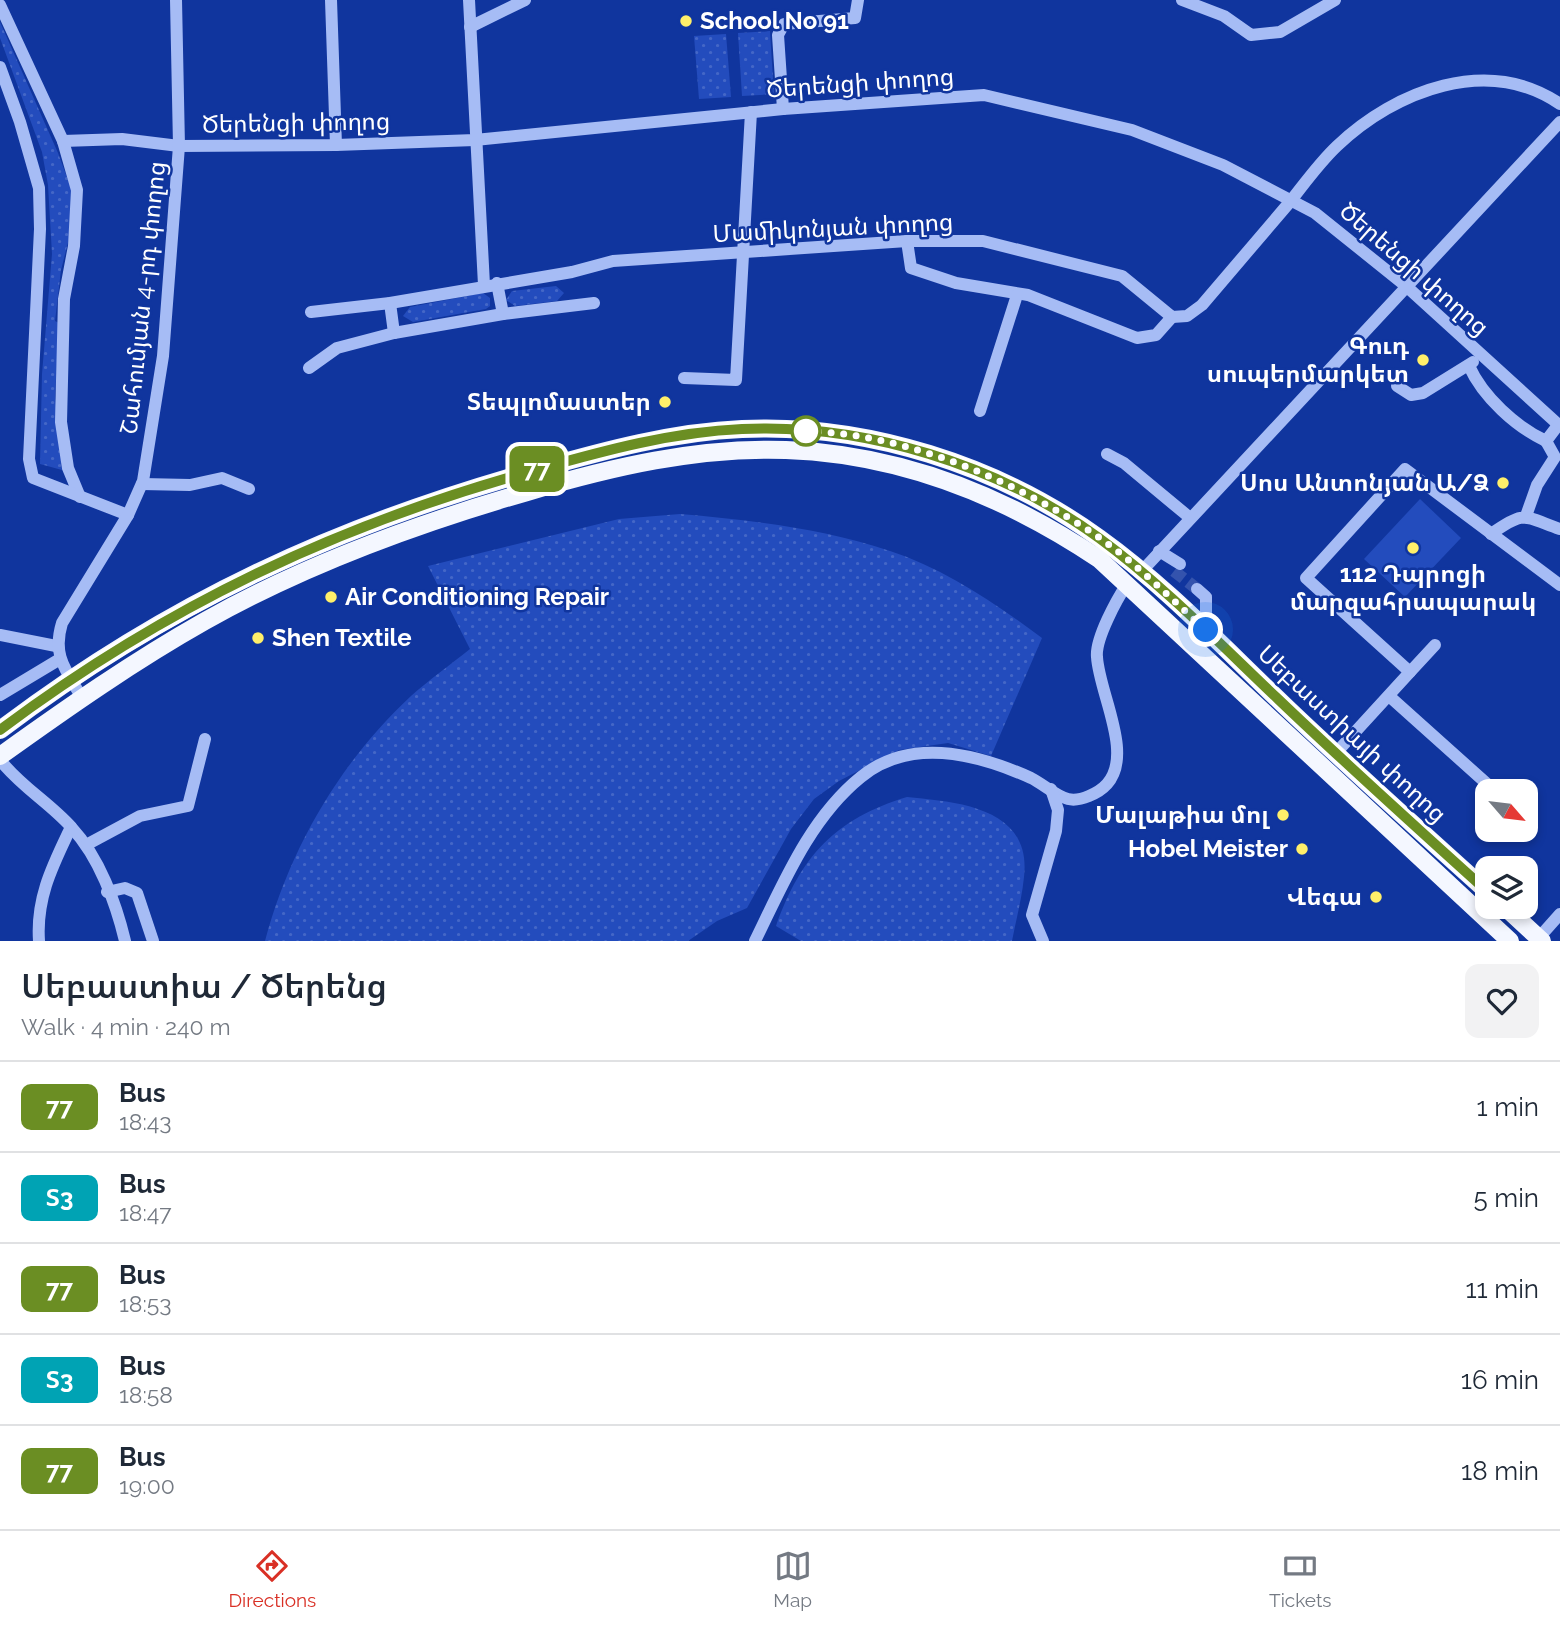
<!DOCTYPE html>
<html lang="en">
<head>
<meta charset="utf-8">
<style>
  body { margin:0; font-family:Raleway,"Noto Sans Armenian",sans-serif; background:#f2f2f3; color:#1f2937; height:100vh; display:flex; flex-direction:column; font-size:26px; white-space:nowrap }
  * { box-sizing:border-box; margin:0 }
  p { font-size:23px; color:#747a83 }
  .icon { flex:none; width:38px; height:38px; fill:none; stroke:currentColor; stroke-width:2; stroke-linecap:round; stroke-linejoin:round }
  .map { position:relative; height:941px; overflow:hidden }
  .drawer { display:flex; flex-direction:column; background:#fff; flex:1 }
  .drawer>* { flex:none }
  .badge { padding:0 14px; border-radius:10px; font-size:24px; line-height:46px }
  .needle { width:46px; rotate:118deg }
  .tools { position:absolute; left:1475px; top:779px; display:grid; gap:14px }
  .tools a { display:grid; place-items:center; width:63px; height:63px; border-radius:14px; background:#fff; box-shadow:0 4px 10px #0003; font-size:35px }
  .you { position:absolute; width:35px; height:35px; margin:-18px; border:5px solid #fff; border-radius:50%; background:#1a73e8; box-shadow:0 0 0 10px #1a73e833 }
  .map>.badge { position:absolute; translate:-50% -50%; box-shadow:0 0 0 4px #fff }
  .round { display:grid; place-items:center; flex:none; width:74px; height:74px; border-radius:14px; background:#f2f2f3 }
  .overview { display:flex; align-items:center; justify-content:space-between; height:119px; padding:0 21px }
  h1 { font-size:33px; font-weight:600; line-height:52px }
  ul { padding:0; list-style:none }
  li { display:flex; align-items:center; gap:21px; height:91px; padding:0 21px; border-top:2px solid #e0e1e3 }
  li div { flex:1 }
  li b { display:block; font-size:26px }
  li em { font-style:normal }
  li .badge { min-width:77px; font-weight:700; text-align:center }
  .dock { display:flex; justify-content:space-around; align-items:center; height:98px; border-top:2px solid #e0e1e3; background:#fff; font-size:19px; color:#747a83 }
  .dock a { display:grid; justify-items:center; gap:4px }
  .dock .on { color:#d93025 }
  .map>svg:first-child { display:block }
</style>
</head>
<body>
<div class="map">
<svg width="1560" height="941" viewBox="0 0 1560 941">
  <defs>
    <pattern id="grass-dots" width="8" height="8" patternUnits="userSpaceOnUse" patternTransform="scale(1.75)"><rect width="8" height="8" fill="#234cbd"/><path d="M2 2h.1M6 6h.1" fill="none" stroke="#4467c7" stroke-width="1.8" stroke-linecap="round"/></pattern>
  </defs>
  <rect width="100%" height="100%" fill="#10359e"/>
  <g fill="url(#grass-dots)">
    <path d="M 0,22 L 58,153 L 71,188 L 70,235 L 61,270 L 55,321 L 59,323 L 55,397 L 62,470 L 40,464 L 42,374 L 52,254 L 48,185 L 42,152 L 0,38 Z"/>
    <path d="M 770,31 L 774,94 L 742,96 L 738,33 Z"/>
    <path d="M 726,34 L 731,97 L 699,99 L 694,36 Z"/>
    <path d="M 556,286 L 564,293 L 557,301 L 515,306 L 506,300 L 512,291 Z"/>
    <path d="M 483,293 L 490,298 L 490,306 L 486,309 L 413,322 L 403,316 L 410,307 Z"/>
    <path d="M 680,514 C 750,520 822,528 890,551 C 945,569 995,603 1042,638 L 991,756 L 948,743 L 899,750 L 839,781 L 814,799 L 791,829 L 747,908 L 717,921 L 688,941 L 265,941 C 290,848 340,762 411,696 C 429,680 450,665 470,649 L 428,566 L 619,519 Z"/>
    <path d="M 907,797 C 957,802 1032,807 1024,877 C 1022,898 1016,920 1012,941 L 801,941 L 776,926 C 801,856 835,819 907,797 Z"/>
  </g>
  <path fill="#234cbd" d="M 1420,499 L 1461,538 L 1405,597 L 1364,559 Z"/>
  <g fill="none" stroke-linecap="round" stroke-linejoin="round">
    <path stroke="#3453ad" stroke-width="12" stroke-dasharray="12 6" stroke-linecap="butt" d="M 1174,571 L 1197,589"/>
    <g stroke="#a6bcf5" stroke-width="12">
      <path d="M 331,0 L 336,145"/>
      <path d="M 469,0 L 484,285"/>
      <path d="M 1182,0 L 1224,16 L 1251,35 L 1280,32 L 1335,0"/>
      <path d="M 0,5 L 63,141 L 77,190 L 74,246 L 64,299 L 61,422 L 68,468 L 80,497"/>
      <path d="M 470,27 L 525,0"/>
      <path d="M 0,67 L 20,122 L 39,188 L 40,229 L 29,459 L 33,478 L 128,515"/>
      <path d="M 783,109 L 778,35 L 784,24 L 855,18 L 858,0"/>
      <path d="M 63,141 L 122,139 L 179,146 L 336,145 L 475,140 L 783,109 L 984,95 L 1132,130 L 1223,165 L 1315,213 L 1406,286 L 1560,426"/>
      <path d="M 907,241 L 911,268 L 956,283 L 1028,295 L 1137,338 L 1156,335 L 1172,317"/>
      <path d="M 497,283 L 503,314"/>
      <path d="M 390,303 L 394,333"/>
      <path d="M 311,312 L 390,303 L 572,272 L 613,261 L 907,241 L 983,241 L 1122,276 L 1172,317 L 1187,316 L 1202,305 C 1231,271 1260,237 1289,203 C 1305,183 1319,163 1337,146 C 1396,90 1488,55 1560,104"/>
      <path d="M 1469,366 C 1483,397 1516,427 1546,441"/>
      <path d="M 309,368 L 337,348 L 394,333 L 503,314 L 594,303"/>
      <path d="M 684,378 L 736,380 L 751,112"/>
      <path d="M 1397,386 L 1411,395 L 1423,393 L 1473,362"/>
      <path d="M 980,411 L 1017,295"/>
      <path d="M 1107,454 L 1124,463 L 1189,517"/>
      <path d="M 142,484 L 190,485 L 222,478 L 249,489"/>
      <path d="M 1526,516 L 1537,485 L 1555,457 L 1546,441 L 1559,424"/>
      <path d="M 1491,534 C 1525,510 1523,516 1560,529"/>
      <path d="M 1159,551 L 1180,564"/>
      <path d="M 1141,572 L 1560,122"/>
      <path d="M 1197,589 L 1206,597 L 1206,630"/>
      <path d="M 0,635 L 56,646"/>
      <path d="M 1410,672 L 1435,645"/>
      <path d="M 0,695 L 60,659"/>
      <path d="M 1389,696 L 1495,791"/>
      <path d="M 82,698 C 66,670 52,656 62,623 L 128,515 L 143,481 L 163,356 L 179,146 L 176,0"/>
      <path d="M 1335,754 L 1410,672 L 1306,578 L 1405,469 L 1560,585"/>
      <path d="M 0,760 C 21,787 50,803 72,828 C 99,857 116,903 125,941"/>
      <path d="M 86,845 L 140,816 L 188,806 L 205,739"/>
      <path d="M 107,892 L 125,888 L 137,893 L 153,941"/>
      <path d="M 39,941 C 36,897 53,865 71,827"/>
      <path d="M 755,941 C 783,884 810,818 861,777 C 911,736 978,754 1031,778 C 1043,784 1056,796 1068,799 C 1080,802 1099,793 1107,784 C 1134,754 1099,693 1097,657 C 1095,639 1117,599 1127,584"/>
      <path d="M 1043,941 L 1032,915 L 1056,831 L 1058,810 L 1051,789"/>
      <path d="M 1536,941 L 1560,914"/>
    </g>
    <g stroke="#f4f7ff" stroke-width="18">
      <path d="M 0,730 C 168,603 337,525 539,469 C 606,450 673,432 742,429 C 866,423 998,465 1099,538 C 1166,586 1224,648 1284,705 C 1351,769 1419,830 1488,892"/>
      <path d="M 0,756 C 67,708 134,661 205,621 C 306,564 416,524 527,492 C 612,467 697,447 786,450 C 900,454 1005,496 1099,559 L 1510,941"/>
      <path d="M 1504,906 L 1542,941"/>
    </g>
  </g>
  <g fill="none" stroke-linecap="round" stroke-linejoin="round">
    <g stroke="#fff" stroke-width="16">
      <path id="line" d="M 0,730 C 167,605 339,524 539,469 C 606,450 673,432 742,429 C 865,423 999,465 1099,538 C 1163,585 1220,644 1278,699 C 1347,765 1417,828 1488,892"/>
    </g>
    <use href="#line" stroke="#6b8e23" stroke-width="10"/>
    <path stroke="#fff" stroke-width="7" stroke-dasharray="0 12.6" d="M 806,431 C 905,434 1013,479 1097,536 C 1136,563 1170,598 1206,630"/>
  </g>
  <g fill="#ffef6a" stroke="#10359e" stroke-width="2.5">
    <circle cx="686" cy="21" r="7"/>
    <circle cx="1423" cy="360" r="7"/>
    <circle cx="665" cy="402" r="7"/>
    <circle cx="1503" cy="483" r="7"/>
    <circle cx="1413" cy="548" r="7"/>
    <circle cx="331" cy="597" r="7"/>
    <circle cx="258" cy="638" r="7"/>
    <circle cx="1283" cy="815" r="7"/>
    <circle cx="1302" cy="849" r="7"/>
    <circle cx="1376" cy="897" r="7"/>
  </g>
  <circle fill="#fff" stroke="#6b8e23" stroke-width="3.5" cx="806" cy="431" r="14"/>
  <g text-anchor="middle" stroke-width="5" stroke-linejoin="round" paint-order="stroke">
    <g font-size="24" font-weight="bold" fill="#fff" stroke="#10359e" text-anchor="end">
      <text x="700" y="29" text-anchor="start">School No 91</text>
      <text x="1409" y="354">Գուդ<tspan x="1409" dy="28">սուպերմարկետ</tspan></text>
      <text x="651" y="410">Տեպլոմաստեր</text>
      <text x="1489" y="491">Սոս Անտոնյան Ա/Ձ</text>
      <text x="1413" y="582" text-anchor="middle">112 Դպրոցի<tspan x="1413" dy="28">մարզահրապարակ</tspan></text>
      <text x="345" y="605" text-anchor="start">Air Conditioning Repair</text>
      <text x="272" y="646" text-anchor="start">Shen Textile</text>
      <text x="1269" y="823">Մալաթիա մոլ</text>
      <text x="1288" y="857">Hobel Meister</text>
      <text x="1362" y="905">Վեգա</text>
    </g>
    <g font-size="24" fill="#fff" stroke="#10359e">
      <text transform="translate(860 83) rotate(-4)" y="8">Ծերենցի փողոց</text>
      <text transform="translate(296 123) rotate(-1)" y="8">Ծերենցի փողոց</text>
      <text transform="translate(833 228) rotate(-3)" y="8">Մամիկոնյան փողոց</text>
      <text transform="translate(1414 269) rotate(41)" y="8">Ծերենցի փողոց</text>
      <text transform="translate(143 298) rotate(-84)" y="8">Շահումյան 4-րդ փողոց</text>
      <text transform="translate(1352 734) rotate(43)" y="8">Սեբաստիայի փողոց</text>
    </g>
  </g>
</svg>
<div class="tools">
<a><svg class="needle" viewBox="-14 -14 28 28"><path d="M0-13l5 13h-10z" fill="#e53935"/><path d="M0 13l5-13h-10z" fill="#747a83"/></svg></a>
<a><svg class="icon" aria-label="layers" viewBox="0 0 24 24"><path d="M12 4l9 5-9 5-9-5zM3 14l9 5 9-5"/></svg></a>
</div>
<div class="you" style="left:1206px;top:630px"></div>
<b class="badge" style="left:537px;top:469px;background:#6b8e23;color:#fff">77</b>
</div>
<section class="drawer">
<div class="overview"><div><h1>Սեբաստիա / Ծերենց</h1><p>Walk · 4 min · 240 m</p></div><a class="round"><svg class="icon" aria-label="heart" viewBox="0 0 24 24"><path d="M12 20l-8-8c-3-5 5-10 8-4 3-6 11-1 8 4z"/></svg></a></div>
<ul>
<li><span class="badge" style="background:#6b8e23;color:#fff">77</span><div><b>Bus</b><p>18:43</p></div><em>1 min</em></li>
<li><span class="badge" style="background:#00a3b4;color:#fff">Տ3</span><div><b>Bus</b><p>18:47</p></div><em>5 min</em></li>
<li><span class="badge" style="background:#6b8e23;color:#fff">77</span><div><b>Bus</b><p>18:53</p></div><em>11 min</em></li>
<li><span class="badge" style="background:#00a3b4;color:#fff">Տ3</span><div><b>Bus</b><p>18:58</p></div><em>16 min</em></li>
<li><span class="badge" style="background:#6b8e23;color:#fff">77</span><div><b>Bus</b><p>19:00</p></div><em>18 min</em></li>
</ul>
</section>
<nav class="dock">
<a class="on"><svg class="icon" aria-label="directions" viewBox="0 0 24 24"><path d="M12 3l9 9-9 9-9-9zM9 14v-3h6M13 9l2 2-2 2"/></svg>Directions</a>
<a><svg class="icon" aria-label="map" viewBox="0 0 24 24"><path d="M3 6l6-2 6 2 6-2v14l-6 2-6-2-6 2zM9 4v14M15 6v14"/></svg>Map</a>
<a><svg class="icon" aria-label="tickets" viewBox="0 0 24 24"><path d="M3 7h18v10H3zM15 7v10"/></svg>Tickets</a>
</nav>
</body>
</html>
